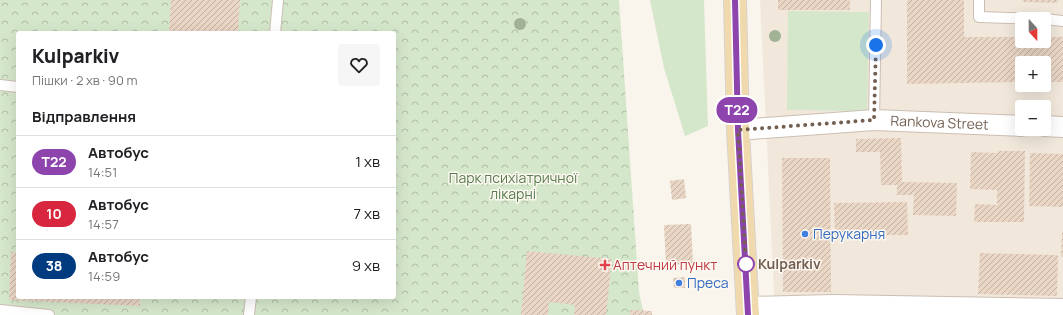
<!DOCTYPE html>
<html lang="uk">
<head>
<meta charset="utf-8">
<style>
  body { margin:0; font-family:Manrope,sans-serif; background:#f6f6f6; color:#202124; height:100vh; display:flex; flex-direction:column; font-size:15px; white-space:nowrap }
  * { box-sizing:border-box; margin:0 }
  p { font-size:13px; color:#757577 }
  .icon { flex:none; width:22px; height:22px; fill:none; stroke:currentColor; stroke-width:2; stroke-linecap:round; stroke-linejoin:round }
  .map { position:relative; flex:1; overflow:hidden }
  .panel { position:absolute; left:16px; top:31px; width:380px; height:268px; display:flex; flex-direction:column; background:#fff; border-radius:4px; box-shadow:0 4px 16px #0002 }
  .panel>* { flex:none }
  .badge { padding:0 8px; border-radius:13px; font-size:14px; line-height:26px }
  .needle { width:26px; rotate:159deg }
  .controls { position:absolute; left:1015px; top:12px; display:grid; gap:8px }
  .controls a { display:grid; place-items:center; width:36px; height:36px; border-radius:4px; background:#fff; box-shadow:0 4px 16px #0002; font-size:20px }
  .you { position:absolute; width:20px; height:20px; margin:-10px; border:3px solid #fff; border-radius:50%; background:#1a73e8; box-shadow:0 0 0 6px #1a73e833 }
  .map>.badge { position:absolute; translate:-50% -50%; box-shadow:0 0 0 2px #fff }
  h2 { padding:0 16px; font-size:15px; line-height:36px }
  .round { display:grid; place-items:center; flex:none; width:42px; height:42px; border-radius:4px; background:#f6f6f6 }
  .head { display:flex; align-items:center; justify-content:space-between; height:68px; padding:0 16px }
  h1 { font-size:19px; font-weight:800; line-height:30px }
  ul { padding:0; list-style:none }
  li { display:flex; align-items:center; gap:12px; height:52px; padding:0 16px; border-top:1px solid #e0e0e0 }
  li div { flex:1 }
  li b { display:block; font-size:15px }
  li em { font-style:normal }
  li .badge { min-width:44px; font-weight:700; text-align:center }
  .map>svg:first-child { display:block }
</style>
</head>
<body>
<div class="map">
<svg width="1063" height="315" viewBox="0 0 1063 315">
  <defs>
    <pattern id="forest-crowns" width="20" height="18" patternUnits="userSpaceOnUse"><rect width="20" height="18" fill="#d5e7cb"/><path d="M2 6a3 3 0 1 1 6 0M12 15a3 3 0 1 1 6 0" fill="none" stroke="#b1bea7"/></pattern>
    <pattern id="building-hatch" width="6" height="6" patternUnits="userSpaceOnUse"><rect width="6" height="6" fill="#ead6c5"/><path d="M-1 1l2-2M0 6l6-6M5 7l2-2" fill="none" stroke="#c2b1a2"/></pattern>
  </defs>
  <rect width="100%" height="100%" fill="#faf5ec"/>
  <path fill="#f1e8db" fill-rule="evenodd" d="M 760,0 L 1063,0 L 1063,315 L 775,315 ZM 1022,19 L 1044,19 L 1044,41 L 1022,41 ZM 1022,63 L 1044,63 L 1044,85 L 1022,85 ZM 1022,107 L 1044,107 L 1044,129 L 1022,129 Z"/>
  <g fill="#d5e7cb">
    <path d="M 650,0 L 704,0 L 708,126 L 685,136 L 664,68 Z"/>
    <path d="M 788,11 L 869,12 L 867,111 L 787,110 Z"/>
  </g>
  <path fill="url(#forest-crowns)" fill-rule="evenodd" d="M 0,0 L 619,0 L 639,292 L 644,315 L 0,315 ZM 18,33 L 394,33 L 394,297 L 18,297 Z"/>
  <g fill="url(#building-hatch)">
    <path d="M 171,0 L 240,0 L 238,33 L 169,33 Z"/>
    <rect x="778" y="0" width="72" height="10"/>
    <path d="M 907,0 L 964,0 L 964,37 L 1022,37 L 1022,41 L 1044,41 L 1044,37 L 1063,37 L 1063,82 L 1044,82 L 1044,63 L 1022,63 L 1022,82 L 907,84 Z"/>
    <path d="M 1023,0 L 1058,0 L 1058,3 L 1022,2 Z"/>
    <path d="M 901,138 L 902,182 L 957,183 L 956,216 L 913,215 L 914,190 L 913,195 L 897,195 L 897,185 L 881,185 L 880,152 L 856,152 L 856,139 Z"/>
    <path d="M 998,151 L 1025,151 L 1024,222 L 974,222 L 975,204 L 997,205 L 997,190 L 970,189 L 971,152 L 998,153 Z"/>
    <path d="M 1030,153 L 1063,154 L 1063,207 L 1029,206 Z"/>
    <path d="M 782,158 L 830,158 L 831,292 L 783,292 Z"/>
    <path d="M 684,179 L 686,198 L 672,200 L 670,181 Z"/>
    <path d="M 907,202 L 908,235 L 835,235 L 834,203 Z"/>
    <path d="M 691,224 L 693,264 L 666,265 L 664,225 Z"/>
    <path d="M 1062,232 L 1063,232 L 1063,257 L 1061,257 Z"/>
    <path d="M 527,251 L 612,259 L 606,315 L 574,315 L 575,305 L 549,302 L 548,315 L 521,315 Z"/>
    <path d="M 11,252 L 18,253 L 18,297 L 140,297 L 140,306 L 9,300 Z"/>
    <path d="M 980,253 L 1058,255 L 1057,296 L 978,294 Z"/>
    <path d="M 685,277 L 685,288 L 674,288 L 673,278 Z"/>
    <path d="M 630,310 L 652,311 L 652,315 L 630,315 Z"/>
  </g>
  <g fill="none" stroke-linecap="round" stroke-linejoin="round">
    <g stroke="#ccbeb2" stroke-width="12">
      <g id="service">
        <path d="M 979,0 L 979,17 L 1042,19"/>
        <path d="M 1044,19 L 1063,21"/>
        <path d="M 275,33 L 278,0"/>
        <path d="M 0,85 L 18,87"/>
        <path d="M 874,120 L 876,0"/>
        <path d="M 0,310 L 49,315"/>
        <path d="M 249,315 L 251,297"/>
      </g>
    </g>
    <g stroke="#ccbeb2" stroke-width="22">
      <g id="minor">
        <path d="M 1044,126 L 1063,127"/>
        <path id="s1" d="M 738,130 L 874,120 L 1022,126"/>
        <path d="M 748,307 L 833,305 L 1063,309"/>
      </g>
    </g>
    <g stroke="#d8d2ce" stroke-width="24">
      <path id="primary" d="M 735,0 L 738,130 L 748,315"/>
    </g>
    <use href="#service" stroke="#fff" stroke-width="10"/>
    <use href="#minor" stroke="#fff" stroke-width="20"/>
    <use href="#primary" stroke="#f0daad" stroke-width="22"/>
  </g>
  <g fill="#a1b295">
    <circle cx="520" cy="24" r="6"/>
    <circle cx="775" cy="36" r="6"/>
  </g>
  <g fill="none" stroke-linecap="round" stroke-linejoin="round">
    <g stroke="#fff" stroke-width="9">
      <path id="line" d="M 735,0 L 738,130 L 748,315"/>
    </g>
    <use href="#line" stroke="#8e44ad" stroke-width="6"/>
    <path stroke="#735f51" stroke-width="4" stroke-dasharray="0 7.2" d="M 746,264 L 738,130 L 874,120 L 876,45"/>
  </g>
  <g fill="#3f7fe0" stroke="#fdf9f2" stroke-width="1.5">
    <circle cx="805" cy="234" r="4"/>
    <circle cx="679" cy="283" r="4"/>
  </g>
  <circle fill="#fff" stroke="#8e44ad" stroke-width="2" cx="746" cy="264" r="8"/>
  <path fill="#e0444e" stroke="#fdf9f2" stroke-width="1.5" d="M603 259h4v4h4v4h-4v4h-4v-4h-4v-4h4z"/>
  <g text-anchor="middle" stroke-width="3" stroke-linejoin="round" paint-order="stroke">
    <g font-size="14" fill="#735f51" stroke="#fdf9f2">
      <text dy="5" stroke="none"><textPath href="#s1" startOffset="202">Rankova Street</textPath></text>
    </g>
    <g font-size="14" fill="#597c4e" stroke="#fdf9f2">
      <text x="513" y="183">Парк психіатричної<tspan x="513" dy="16">лікарні</tspan></text>
    </g>
    <g font-size="14" fill="#366cbe" stroke="#fdf9f2" text-anchor="start">
      <text x="813" y="239">Перукарня</text>
      <text x="687" y="288">Преса</text>
    </g>
    <g font-size="14" font-weight="bold" fill="#735f51" stroke="#fdf9f2" text-anchor="start">
      <text x="758" y="269">Kulparkiv</text>
    </g>
    <g font-size="14" fill="#be3a42" stroke="#fdf9f2" text-anchor="start">
      <text x="613" y="270">Аптечний пункт</text>
    </g>
  </g>
</svg>
<div class="controls">
<a><svg class="needle" viewBox="-14 -14 28 28"><path d="M0-13l5 13h-10z" fill="#e53935"/><path d="M0 13l5-13h-10z" fill="#757577"/></svg></a>
<a>+</a>
<a>−</a>
</div>
<div class="you" style="left:876px;top:45px"></div>
<b class="badge" style="left:737px;top:110px;background:#8e44ad;color:#fff">Т22</b>
<section class="panel">
<div class="head"><div><h1>Kulparkiv</h1><p>Пішки · 2 хв · 90 m</p></div><a class="round"><svg class="icon" aria-label="heart" viewBox="0 0 24 24"><path d="M12 20l-8-8c-3-5 5-10 8-4 3-6 11-1 8 4z"/></svg></a></div>
<h2>Відправлення</h2>
<ul>
<li><span class="badge" style="background:#8e44ad;color:#fff">Т22</span><div><b>Автобус</b><p>14:51</p></div><em>1 хв</em></li>
<li><span class="badge" style="background:#d7263d;color:#fff">10</span><div><b>Автобус</b><p>14:57</p></div><em>7 хв</em></li>
<li><span class="badge" style="background:#003b80;color:#fff">38</span><div><b>Автобус</b><p>14:59</p></div><em>9 хв</em></li>
</ul>
</section>
</div>
</body>
</html>
